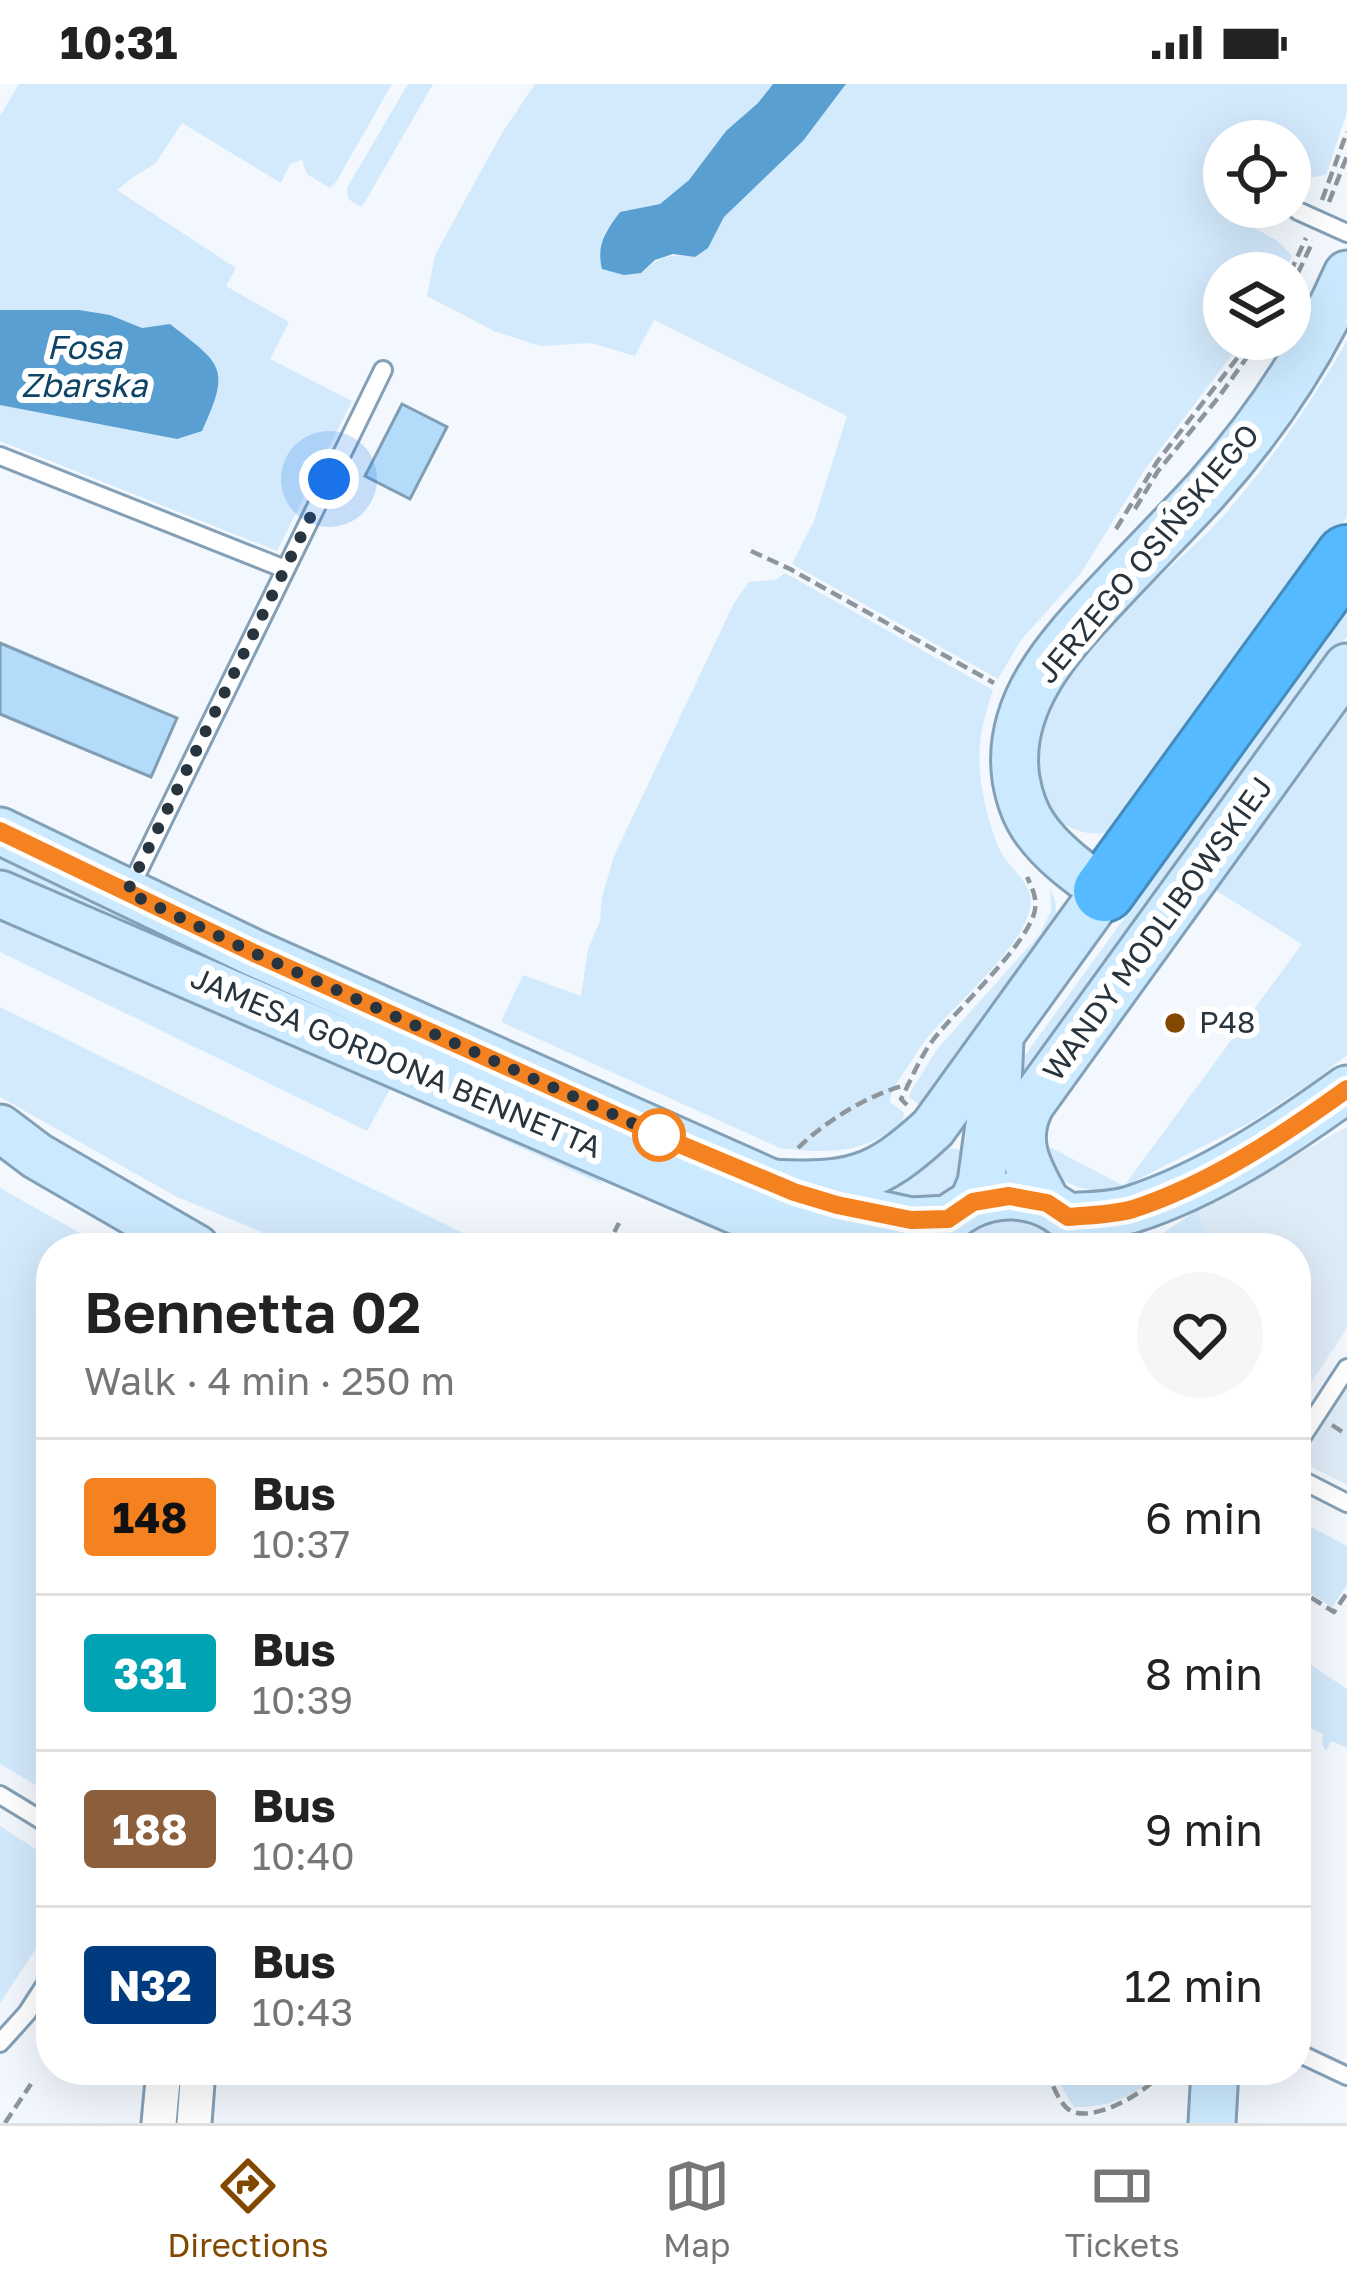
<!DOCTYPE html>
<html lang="en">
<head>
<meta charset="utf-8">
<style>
  body { margin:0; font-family:"Golos Text",sans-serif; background:#f6f6f6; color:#222; height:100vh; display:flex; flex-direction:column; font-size:45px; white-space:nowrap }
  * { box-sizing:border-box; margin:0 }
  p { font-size:39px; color:#767676 }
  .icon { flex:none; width:66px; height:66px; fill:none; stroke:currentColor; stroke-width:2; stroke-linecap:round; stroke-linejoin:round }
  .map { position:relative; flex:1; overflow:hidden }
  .details { position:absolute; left:36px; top:1149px; width:1275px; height:852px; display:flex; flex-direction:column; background:#fff; border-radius:48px; box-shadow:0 12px 48px #0002 }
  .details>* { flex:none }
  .badge { padding:0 24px; border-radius:9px; font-size:42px; line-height:78px }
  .fabs { position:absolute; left:1203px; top:36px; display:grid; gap:24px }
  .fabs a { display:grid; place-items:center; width:108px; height:108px; border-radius:50%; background:#fff; box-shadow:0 12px 48px #0002; font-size:60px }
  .you { position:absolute; width:60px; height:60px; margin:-30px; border:9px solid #fff; border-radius:50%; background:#1a73e8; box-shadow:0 0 0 18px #1a73e833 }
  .map>.badge { position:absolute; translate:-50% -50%; box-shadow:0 0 0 6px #fff }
  .round { display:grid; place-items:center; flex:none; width:126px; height:126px; border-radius:63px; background:#f6f6f6 }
  .summary { display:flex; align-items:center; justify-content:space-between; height:204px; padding:0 48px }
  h1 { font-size:57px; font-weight:600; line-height:90px }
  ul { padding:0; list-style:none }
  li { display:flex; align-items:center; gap:36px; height:156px; padding:0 48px; border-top:3px solid #e0e0e0 }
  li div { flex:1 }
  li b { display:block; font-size:45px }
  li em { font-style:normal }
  li .badge { min-width:132px; font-weight:700; text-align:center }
  .status { display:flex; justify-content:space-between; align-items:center; height:84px; padding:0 60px; background:#fff; direction:ltr }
  .status svg { height:33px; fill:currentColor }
  .tab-bar { display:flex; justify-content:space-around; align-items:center; height:168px; border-top:3px solid #e0e0e0; background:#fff; font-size:33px; color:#767676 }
  .tab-bar a { display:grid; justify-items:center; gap:6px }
  .tab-bar .selected { color:#834800 }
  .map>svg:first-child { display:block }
</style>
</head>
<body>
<div class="status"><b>10:31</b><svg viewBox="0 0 49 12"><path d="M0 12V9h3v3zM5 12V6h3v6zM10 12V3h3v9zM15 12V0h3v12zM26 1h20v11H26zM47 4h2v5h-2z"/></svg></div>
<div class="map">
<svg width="1347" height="2039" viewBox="0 0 1347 2039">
  <rect width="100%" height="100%" fill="#f2f8fd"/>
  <g fill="#deecf8">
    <path d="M 1347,1043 L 1347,1244 L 1296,1322 L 1296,1164 L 1224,1164 L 1226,1159 L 1208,1151 L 1197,1126 Z"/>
    <path d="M 1347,1305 L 1347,1401 L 1300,1377 Z"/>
  </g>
  <g fill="#d3eafc">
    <path d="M 19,0 L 392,0 L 336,98 L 330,104 L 307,90 L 302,76 L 290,80 L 281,99 L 182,39 L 155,80 L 133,93 L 117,106 L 236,184 L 226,202 L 289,238 L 270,275 L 352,317 L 277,467 L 0,357 L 0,321 L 177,355 L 170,241 L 142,244 L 110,231 L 0,226 L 0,32 Z"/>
    <path d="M 408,0 L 433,0 L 362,123 L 348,115 L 347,104 Z"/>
    <path d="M 535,0 L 773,0 L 758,19 L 726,47 L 689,96 L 660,120 L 620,128 L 604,150 L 641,189 C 659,172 671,169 695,173 L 708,164 L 724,133 L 803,57 L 846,0 L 1347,0 L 1347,28 L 1326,91 L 1307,94 L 1290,86 L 1290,57 L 1224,57 L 1224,126 L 1279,158 L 1292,172 L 1284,189 L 1224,189 L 1224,255 L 1244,255 L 1146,384 L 1081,489 L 1021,556 L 998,595 L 792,480 L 814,437 L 847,332 L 654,236 L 635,272 L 591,259 L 540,262 L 494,247 L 427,212 L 435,171 L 502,49 Z"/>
    <path d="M 1347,257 L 1347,433 L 1124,743 C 1103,752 1082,752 1063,739 C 1048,727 1041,709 1039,691 C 1023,581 1163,501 1225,430 C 1272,376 1311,319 1347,257 Z"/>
    <path d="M 785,489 L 993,606 C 978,650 975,678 986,724 C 990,738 994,755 1001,768 C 1011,787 1035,800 1030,824 C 1022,865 954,921 927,954 C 919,964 913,975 906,985 C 899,996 891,1005 890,1018 L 904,1029 L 902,1039 C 864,1070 826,1070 780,1064 L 501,938 L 523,891 L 581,912 L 588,865 L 600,837 L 602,813 L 614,772 L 734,519 L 749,498 L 775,496 Z"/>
    <path d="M 1347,527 L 1347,552 L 1011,1025 L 1008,1001 L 1023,974 Z"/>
    <path d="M 1347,612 L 1347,971 L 1315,996 L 1251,1038 L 1113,1108 L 1080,1104 L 1061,1096 L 1052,1086 L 1044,1060 L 1124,1102 L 1302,860 L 1209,802 Z"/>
    <path d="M 0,766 L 689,1083 L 0,791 Z"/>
    <path d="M 1050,805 L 1055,815 L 1057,837 L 925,1025 L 909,1013 L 910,1009 L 937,965 L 1040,850 L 1051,827 Z"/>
    <path d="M 0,828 L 597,1085 L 602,1100 L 390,1005 L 367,1047 L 0,868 Z"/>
    <path d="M 0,923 L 494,1164 L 292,1164 L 255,1145 L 177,1113 L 0,1013 Z"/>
    <path d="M 938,1063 L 974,1067 C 968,1078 964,1093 956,1103 C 937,1128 898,1112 873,1107 Z"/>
    <path d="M 0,1104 L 107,1164 L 51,1164 L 51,1710 L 0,1680 Z"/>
    <path d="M 1197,1126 L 1208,1151 L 1227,1159 L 1224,1164 L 1141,1164 Z"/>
    <path d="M 1013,1134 C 1035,1140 1049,1147 1064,1164 L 951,1164 C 967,1142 988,1136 1013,1134 Z"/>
    <path d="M 1296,1435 L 1347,1462 L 1347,1501 L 1332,1523 L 1296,1500 Z"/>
    <path d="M 1296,1571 L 1347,1605 L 1347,1664 L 1331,1657 L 1326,1667 L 1322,1660 L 1323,1650 L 1296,1637 Z"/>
    <path d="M 0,1742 L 51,1775 L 51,1842 L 0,1919 Z"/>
    <path d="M 1051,1986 L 1158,1986 C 1140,2013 1104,2024 1074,2023 Z"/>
  </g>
  <g fill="#5a9fd1">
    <path d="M 773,0 L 846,0 L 803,57 L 724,133 L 708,164 L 695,173 L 673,170 L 655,176 L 641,189 L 624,191 L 602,185 C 596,160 606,147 620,128 L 660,120 L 689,96 L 726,47 L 758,19 Z"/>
    <path d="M 0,226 L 79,226 L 110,231 L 142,244 L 170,240 C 221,280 232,283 202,347 L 177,355 L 0,321 Z"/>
  </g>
  <g fill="#b3dcfb" stroke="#809db3" stroke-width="3">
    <path d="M 402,320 L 447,343 L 410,415 L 365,392 Z"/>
    <path d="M 0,559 L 177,634 L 151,693 L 0,630 Z"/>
  </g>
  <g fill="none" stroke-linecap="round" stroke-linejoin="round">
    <g stroke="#83a0b7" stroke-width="22">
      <g id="lane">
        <path d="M 1298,127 L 1347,149"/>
        <path d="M 0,372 L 285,485"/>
        <path d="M 128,808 L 383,286"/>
        <path d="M 1296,1362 L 1347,1284"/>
        <path d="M 1296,1393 L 1347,1419"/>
        <path d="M 0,1711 L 51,1742"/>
        <path d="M 0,1959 L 27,1929 L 51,1892"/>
        <path d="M 1296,1968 L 1347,1992"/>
      </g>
    </g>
    <g stroke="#83a0b7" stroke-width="39">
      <g id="street">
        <path d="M 159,2039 L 164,1986"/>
        <path d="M 194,2039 L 198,1986"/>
      </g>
    </g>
    <g stroke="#83a0b7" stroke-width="51">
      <g id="secondary">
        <path d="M 0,747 L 254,869 L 772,1099 L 837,1121 L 911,1137 L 948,1135"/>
        <path d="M 0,810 L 760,1137 L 862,1164"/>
        <path d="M 0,1044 L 37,1072 L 196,1164"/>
        <path d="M 772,1099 C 849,1103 876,1097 933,1044 L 1104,807 C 1080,789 1054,771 1036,746 C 1025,731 1019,713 1016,695 C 1004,614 1068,553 1118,499 C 1148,467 1178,437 1207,405 C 1264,341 1313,268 1347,190"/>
        <path d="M 973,1118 L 981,1099 L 991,1026 L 998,1002 L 1000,954"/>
        <path d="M 1047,1119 C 1029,1086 1011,1058 1031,1020 L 1347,583"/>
        <path d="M 1068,1133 C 1089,1131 1112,1132 1133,1125 C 1210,1100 1282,1052 1347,1005"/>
        <path d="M 930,1156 C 972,1095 1057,1097 1092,1164"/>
        <path d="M 1212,2039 L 1215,1986"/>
      </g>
    </g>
    <g stroke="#458bbb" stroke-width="66">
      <path id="highway" d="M 1104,807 L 1347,472"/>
    </g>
    <g stroke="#8d969d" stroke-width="4.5" stroke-dasharray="12 6" stroke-linecap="butt">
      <path d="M 1322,116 L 1347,48"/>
      <path d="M 1329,118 L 1347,72"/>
      <path d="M 1290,189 L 1306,154"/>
      <path d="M 1290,206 L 1313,157"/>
      <path d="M 1135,425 L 1158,387 L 1218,314 L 1260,255"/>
      <path d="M 1116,445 L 1157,378 L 1252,255"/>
      <path d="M 751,467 L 790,485 L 994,599"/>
      <path d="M 907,1021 L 901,1015 C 911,996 920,973 933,956 C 959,923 1022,866 1034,830 C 1038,816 1033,805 1027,793"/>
      <path d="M 798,1064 C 827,1036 868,1011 906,1001"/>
      <path d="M 606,1164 L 619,1139"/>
      <path d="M 1332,1341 L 1347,1351"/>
      <path d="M 1296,1504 L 1334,1528 L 1347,1509"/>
      <path d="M 1046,1986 C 1052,1998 1059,2021 1071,2027 C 1096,2039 1150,2006 1164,1986"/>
      <path d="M 5,2039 L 31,2000"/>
    </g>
    <use href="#lane" stroke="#fff" stroke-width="16"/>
    <use href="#street" stroke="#fff" stroke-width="33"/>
    <use href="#secondary" stroke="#cceaff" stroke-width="45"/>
    <use href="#highway" stroke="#55baff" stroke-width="60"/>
  </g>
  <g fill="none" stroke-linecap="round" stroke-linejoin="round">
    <g stroke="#fff" stroke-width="27">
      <path id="line" d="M 0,747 L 254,869 L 684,1062 L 794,1108 L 837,1121 L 911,1136 L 948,1135 L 973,1118 L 1009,1112 L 1047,1119 L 1068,1133 C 1089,1131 1112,1131 1133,1125 C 1210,1100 1282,1052 1347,1005"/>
    </g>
    <use href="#line" stroke="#f58220" stroke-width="18"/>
    <path stroke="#28343e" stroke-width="12" stroke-dasharray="0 21.6" d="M 329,395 L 127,808 L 254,869 L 659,1051"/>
  </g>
  <circle fill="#834800" stroke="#fff" stroke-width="4.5" cx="1175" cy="939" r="12"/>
  <circle fill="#fff" stroke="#f58220" stroke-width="6" cx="659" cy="1051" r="24"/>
  <g text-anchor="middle" stroke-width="12" stroke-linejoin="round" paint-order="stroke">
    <g font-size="30" fill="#28343e" stroke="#fff">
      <text transform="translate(1148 470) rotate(-50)" y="10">JERZEGO OSIŃSKIEGO</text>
      <text transform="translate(1158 845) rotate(-54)" y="10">WANDY MODLIBOWSKIEJ</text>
      <text transform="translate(396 979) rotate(23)" y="10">JAMESA GORDONA BENNETTA</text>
    </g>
    <g font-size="30" fill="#28343e" stroke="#fff" text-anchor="start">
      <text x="1199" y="949">P48</text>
    </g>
    <g font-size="33" font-style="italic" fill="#0e4466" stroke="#fff">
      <text x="84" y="275">Fosa<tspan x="84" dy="38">Zbarska</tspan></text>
    </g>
  </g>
</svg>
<div class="fabs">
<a><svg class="icon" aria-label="locate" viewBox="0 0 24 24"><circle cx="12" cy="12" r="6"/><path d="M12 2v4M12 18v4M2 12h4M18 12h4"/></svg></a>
<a><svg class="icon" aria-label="layers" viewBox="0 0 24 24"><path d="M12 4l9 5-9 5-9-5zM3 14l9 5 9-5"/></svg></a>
</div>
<div class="you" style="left:329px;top:395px"></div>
<section class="details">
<div class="summary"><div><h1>Bennetta 02</h1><p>Walk · 4 min · 250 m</p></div><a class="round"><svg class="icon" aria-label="heart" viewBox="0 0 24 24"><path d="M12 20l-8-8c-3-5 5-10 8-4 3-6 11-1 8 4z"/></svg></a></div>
<ul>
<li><span class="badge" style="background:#f58220;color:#111">148</span><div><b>Bus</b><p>10:37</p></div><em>6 min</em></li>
<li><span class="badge" style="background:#00a3b4;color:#fff">331</span><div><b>Bus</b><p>10:39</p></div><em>8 min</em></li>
<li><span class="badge" style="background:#8b5e3c;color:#fff">188</span><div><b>Bus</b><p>10:40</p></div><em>9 min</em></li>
<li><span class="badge" style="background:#003b80;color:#fff">N32</span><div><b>Bus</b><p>10:43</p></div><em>12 min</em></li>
</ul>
</section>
</div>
<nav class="tab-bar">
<a class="selected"><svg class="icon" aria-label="directions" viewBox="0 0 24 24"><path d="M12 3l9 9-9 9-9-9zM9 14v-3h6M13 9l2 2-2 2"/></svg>Directions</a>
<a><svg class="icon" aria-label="map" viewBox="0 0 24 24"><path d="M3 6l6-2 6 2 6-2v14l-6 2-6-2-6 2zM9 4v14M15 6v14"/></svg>Map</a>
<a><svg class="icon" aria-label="tickets" viewBox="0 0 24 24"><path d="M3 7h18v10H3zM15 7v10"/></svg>Tickets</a>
</nav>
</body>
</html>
